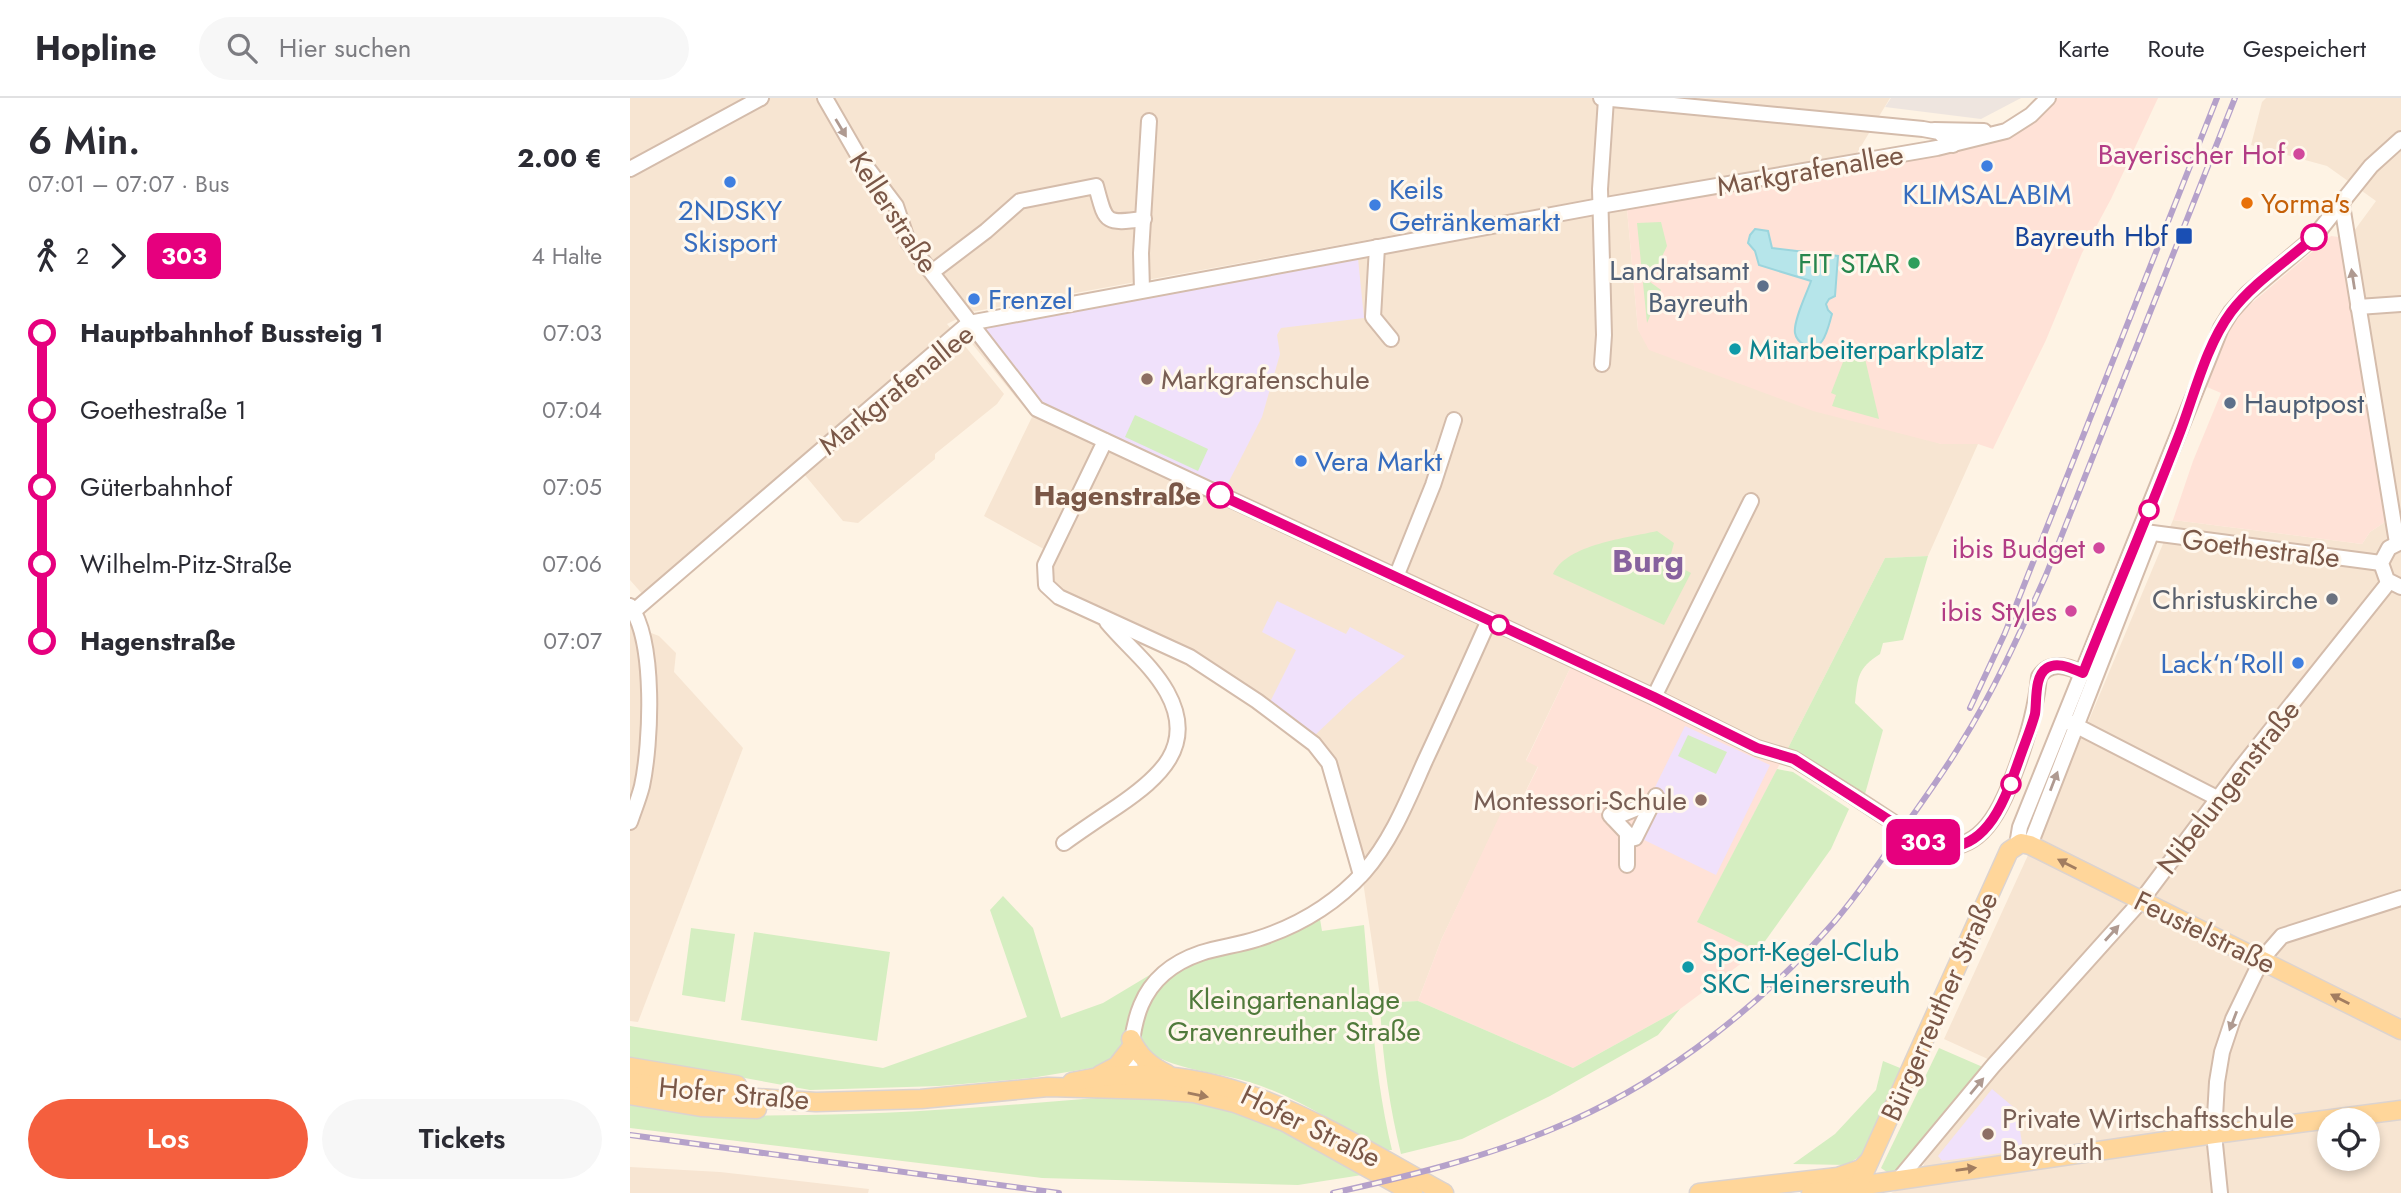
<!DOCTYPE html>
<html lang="de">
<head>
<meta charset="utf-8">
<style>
  body { margin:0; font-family:Jost,sans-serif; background:#f7f7f7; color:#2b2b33; height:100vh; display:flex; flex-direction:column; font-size:26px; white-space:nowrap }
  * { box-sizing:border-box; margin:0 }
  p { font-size:23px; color:#7c7c81 }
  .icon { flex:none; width:38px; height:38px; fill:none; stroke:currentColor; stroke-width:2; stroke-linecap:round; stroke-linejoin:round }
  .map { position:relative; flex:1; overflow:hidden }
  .side { display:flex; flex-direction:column; background:#fff; width:630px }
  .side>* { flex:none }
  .badge { padding:0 14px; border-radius:10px; font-size:24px; line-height:46px }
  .tools { position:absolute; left:1687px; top:1010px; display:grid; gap:14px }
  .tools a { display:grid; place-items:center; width:63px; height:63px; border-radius:50%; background:#fff; box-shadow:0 4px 10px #0003; font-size:35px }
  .map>.badge { position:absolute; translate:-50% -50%; box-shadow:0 0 0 4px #fff }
  .legs { display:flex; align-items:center; gap:10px; height:77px; padding:0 28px; font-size:23px }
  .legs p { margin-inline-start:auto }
  .headline { display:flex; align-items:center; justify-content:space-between; height:119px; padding:0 28px }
  h1 { font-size:38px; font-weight:600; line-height:52px }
  .button { display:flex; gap:14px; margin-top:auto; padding:14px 28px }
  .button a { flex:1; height:80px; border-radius:42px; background:#f45f3e; color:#fff; font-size:28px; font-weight:600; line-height:80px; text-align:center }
  .button a+a { background:#f7f7f7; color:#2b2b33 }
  ul { padding:0 28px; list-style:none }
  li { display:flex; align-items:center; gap:24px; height:77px; font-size:26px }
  li i { display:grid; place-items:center; width:10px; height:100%; margin:0 9px; background:currentColor }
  li i::after { content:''; width:18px; height:18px; margin:-9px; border:5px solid; border-radius:50%; background:#fff }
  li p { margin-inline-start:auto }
  li:first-child i { background:linear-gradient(#0000 50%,currentColor 0) }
  li:last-child i { background:linear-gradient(currentColor 50%,#0000 0) }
  header { display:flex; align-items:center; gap:42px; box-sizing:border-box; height:98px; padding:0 35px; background:#fff; border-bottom:2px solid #e1e1e2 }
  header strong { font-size:33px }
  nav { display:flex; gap:38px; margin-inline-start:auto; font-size:24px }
  .search { width:490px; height:63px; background:#f7f7f7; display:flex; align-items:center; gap:18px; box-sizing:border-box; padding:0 24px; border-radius:38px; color:#7c7c81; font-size:26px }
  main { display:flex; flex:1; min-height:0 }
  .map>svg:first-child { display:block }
</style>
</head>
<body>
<header>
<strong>Hopline</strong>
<div class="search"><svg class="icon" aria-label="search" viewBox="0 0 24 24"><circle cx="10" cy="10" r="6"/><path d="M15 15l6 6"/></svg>Hier suchen</div>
<nav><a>Karte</a><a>Route</a><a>Gespeichert</a></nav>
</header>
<main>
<section class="side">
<div class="headline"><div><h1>6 Min.</h1><p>07:01 – 07:07 · Bus</p></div><b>2.00 €</b></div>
<div class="legs"><svg class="icon" aria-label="walk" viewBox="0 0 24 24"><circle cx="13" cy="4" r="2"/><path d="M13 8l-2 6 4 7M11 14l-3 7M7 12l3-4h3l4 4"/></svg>2<svg class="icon" aria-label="forward" viewBox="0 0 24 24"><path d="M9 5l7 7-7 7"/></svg><b class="badge" style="background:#e6007e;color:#fff">303</b><p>4 Halte</p></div>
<ul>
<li><i style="color:#e6007e"></i><b>Hauptbahnhof Bussteig 1</b><p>07:03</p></li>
<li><i style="color:#e6007e"></i><span>Goethestraße 1</span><p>07:04</p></li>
<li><i style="color:#e6007e"></i><span>Güterbahnhof</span><p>07:05</p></li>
<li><i style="color:#e6007e"></i><span>Wilhelm-Pitz-Straße</span><p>07:06</p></li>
<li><i style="color:#e6007e"></i><b>Hagenstraße</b><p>07:07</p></li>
</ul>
<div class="button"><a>Los</a><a>Tickets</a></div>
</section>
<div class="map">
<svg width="1771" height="1095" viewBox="0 0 1771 1095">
  <rect width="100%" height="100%" fill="#fef3e4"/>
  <g fill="#f7e5d2" fill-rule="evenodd">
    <path d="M 0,0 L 1260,0 L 1224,60 L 934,106 L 341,214 L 317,226 L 374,296 L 367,306 L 305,356 L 305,361 L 228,425 L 213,423 L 169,370 L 15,499 L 0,482 Z"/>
    <path d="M 1636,0 L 1771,0 L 1771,1095 L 1261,1095 L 1287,1082 L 1298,1057 L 1373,968 L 1314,941 L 1451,641 L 1543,422 L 1732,446 L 1740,434 L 1755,424 L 1713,148 L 1746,103 L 1697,68 L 1621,47 L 1632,4 ZM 1699,1022 L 1738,1022 L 1738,1060 L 1699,1060 Z"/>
    <path d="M 997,111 L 1008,232 L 1311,346 L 1348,346 L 1298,458 L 1255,460 L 1155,656 L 944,562 L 896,662 L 908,668 L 890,705 L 879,700 L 812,840 L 788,903 L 751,905 L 732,777 L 699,665 L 627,602 L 420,492 L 421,455 L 354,418 L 402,319 L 339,242 L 350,229 Z"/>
    <path d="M 0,527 L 29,538 L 46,555 L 44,574 L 113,650 L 8,924 L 0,923 Z"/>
    <path d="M 0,1069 L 90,1074 L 239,1091 L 238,1095 L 0,1095 Z"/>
  </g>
  <g fill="#ffe2d7">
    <path d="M 1426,0 L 1528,0 L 1481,101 L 1452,155 L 1416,242 L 1363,351 L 1348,346 L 1311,346 L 1183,313 L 1019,252 L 1008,232 L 997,111 L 1217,74 L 1366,41 L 1415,13 Z"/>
    <path d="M 1701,138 L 1709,139 L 1713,142 L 1755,424 L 1740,434 L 1732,446 L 1543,422 L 1563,363 L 1591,295 L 1577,289 L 1596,233 L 1602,223 L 1617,209 Z"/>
    <path d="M 944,562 L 1155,656 L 1068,823 L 1128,853 L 1050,911 L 943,970 L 788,903 L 812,840 L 878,700 L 890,705 L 908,669 L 896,663 Z"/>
  </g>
  <path fill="#eee5df" d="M 1261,0 L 1391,0 L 1351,21 L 1255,9 Z"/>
  <g fill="#f0e1fb">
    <path d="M 728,160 L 734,220 L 651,230 L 647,237 L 650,256 L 632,319 L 595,391 L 411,305 L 353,231 L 622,178 Z"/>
    <path d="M 647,503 L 716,536 L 720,529 L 775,558 L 723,601 L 684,638 L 639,606 L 666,552 L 632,534 Z"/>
    <path d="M 1055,628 L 1140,667 L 1086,777 L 1002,736 Z"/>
    <path d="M 1362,991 L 1387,1012 L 1393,1052 L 1312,1063 L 1308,1058 L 1311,1054 Z"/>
  </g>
  <g fill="#d5eec1">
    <path d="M 1031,124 L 1037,148 L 1020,184 L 1031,192 L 1017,225 L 1007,125 Z"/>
    <path d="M 1220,246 L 1233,252 L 1249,321 L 1202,308 L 1206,297 L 1201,295 Z"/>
    <path d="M 505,317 L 578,351 L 568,373 L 495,339 Z"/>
    <path d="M 1027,433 L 1044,445 L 1039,463 L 1061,475 L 1034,527 L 923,476 C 937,446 997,440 1027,433 Z"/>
    <path d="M 1298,458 L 1273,542 L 1253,545 L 1250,556 C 1227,571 1228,579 1225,605 L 1253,632 L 1235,696 C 1210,680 1183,664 1155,656 L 1255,460 Z"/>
    <path d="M 1058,637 L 1097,654 L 1086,676 L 1048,658 Z"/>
    <path d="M 1147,671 L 1163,674 L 1219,711 L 1201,751 L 1128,853 L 1067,824 Z"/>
    <path d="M 373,798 L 403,830 L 431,920 L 473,905 L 523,875 L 498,918 L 496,945 L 480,967 L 401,980 L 309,988 L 180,992 L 0,959 L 0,928 L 253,970 L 397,919 L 360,812 Z"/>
    <path d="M 690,821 L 692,833 L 734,827 C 741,902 744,978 762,1052 L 753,1052 C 710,1028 666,998 619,984 C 583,973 542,972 512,950 C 507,904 536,872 579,859 C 594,854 610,853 626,848 C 649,842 669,833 690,821 Z"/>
    <path d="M 61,830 L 105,836 L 95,904 L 52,897 Z"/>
    <path d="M 124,834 L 260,854 L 247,943 L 111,922 Z"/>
    <path d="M 788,903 L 943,970 L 1050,911 L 1028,937 L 920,998 L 832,1041 L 771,1056 C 759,1006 752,957 750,905 Z"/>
    <path d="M 1309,950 L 1355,970 L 1266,1080 L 1251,1070 Z"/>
    <path d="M 1253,963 L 1275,972 L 1239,1053 L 1216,1067 L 1163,1066 L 1205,1036 L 1246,992 Z"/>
    <path d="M 466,1000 C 506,1000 549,998 588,1008 C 641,1022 686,1050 732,1077 L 668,1087 L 412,1080 L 0,1030 L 0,1006 C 58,1018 118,1018 176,1017 C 273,1016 369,1008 466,1000 Z"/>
  </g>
  <path fill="#b6e5ea" stroke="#9bd5dd" stroke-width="2" d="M 1125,131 L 1138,133 L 1142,150 L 1208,158 L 1205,198 L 1199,201 L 1196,206 L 1198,212 L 1202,216 C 1198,229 1194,256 1175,247 C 1169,244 1166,241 1165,235 C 1163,223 1177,195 1181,183 L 1129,167 L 1125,153 L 1118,145 L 1120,137 Z"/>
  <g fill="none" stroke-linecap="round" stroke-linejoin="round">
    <g stroke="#d4bcab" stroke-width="18">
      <g id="minor">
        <path d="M 195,0 L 229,59 L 266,108 L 278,144 L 407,311 L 1024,599 L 1127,650 L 1164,661 L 1223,698"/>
        <path d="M 971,0 L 1293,31 L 1309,34 L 1323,47"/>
        <path d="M 1304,32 L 1354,33"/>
        <path d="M 0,71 L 131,0"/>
        <path d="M 1712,107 L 1767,445"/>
        <path d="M 747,149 L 743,219 L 761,241"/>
        <path d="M 302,174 L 356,133 L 390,103 L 466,88 C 476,125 474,126 514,121"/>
        <path d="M 512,192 L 511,155 L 519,23"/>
        <path d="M 1728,209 L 1771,206"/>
        <path d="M 972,266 L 974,237 L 970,91 L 976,1"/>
        <path d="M 475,343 L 415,467 L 416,487 L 429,499 L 560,559 L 627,603 L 684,646 L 699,665 L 731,777"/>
        <path d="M 1515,434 L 1751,465"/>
        <path d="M 1771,444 L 1759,450 L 1751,465 L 1757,482 L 1771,489"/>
        <path d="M 766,479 L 803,387 L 824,322"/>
        <path d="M 0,508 C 26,543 21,646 12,688 C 9,700 4,712 0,724"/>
        <path d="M 4,513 L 339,225 L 970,108 L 1307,50 L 1376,33 L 1401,17 L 1418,0"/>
        <path d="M 1024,599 L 1121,403"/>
        <path d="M 1439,624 L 1587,700"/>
        <path d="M 980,717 L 997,735 L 997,767"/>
        <path d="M 983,720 L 1027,702"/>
        <path d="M 997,742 L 1005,740 L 1026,698"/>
        <path d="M 434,745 C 452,732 470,720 488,708 C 529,680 567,648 537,594 C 522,567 496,547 477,524"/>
        <path d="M 1298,747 C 1352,761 1372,709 1387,668 C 1398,638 1406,611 1409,579 C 1420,562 1437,568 1453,575"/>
        <path d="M 1387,747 L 1390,729 L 1591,230 L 1601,214 L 1618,195 L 1684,139 L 1741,68 L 1771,41"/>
        <path d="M 1400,747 L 1521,436"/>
        <path d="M 500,988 C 500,927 506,877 571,855 C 589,849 609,847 627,841 C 668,828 705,806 734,774 C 762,742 778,701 795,663 C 817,616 838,569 859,522"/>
        <path d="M 1269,1081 L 1363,968 L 1511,803 L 1613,667 L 1759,484"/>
        <path d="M 1590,1095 L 1584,1036 L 1587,984 L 1592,954 L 1603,921 L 1632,861 L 1652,838 L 1771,800"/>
      </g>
    </g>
    <g stroke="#dcd3cf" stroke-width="21">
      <g id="major">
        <path d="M 501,941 C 509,958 520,968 537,976"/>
        <path d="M 0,969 L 107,987"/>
        <path d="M 470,977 L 487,968 L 501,950"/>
        <path d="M 0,984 L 112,999 L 186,1004 L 291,1001 L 418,989 L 528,992 L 564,995 L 605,1005 L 655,1024 L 783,1095"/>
        <path d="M 442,984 C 584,952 695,1030 814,1095"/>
        <path d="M 0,997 L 71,1009 L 127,1011"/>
        <path d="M 1069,1095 L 1208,1079 L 1231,1071 L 1239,1063"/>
        <path d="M 1181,1095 L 1584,1036 L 1771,1012"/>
        <path d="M 1225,1095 L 1379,753 L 1391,745 L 1400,747 L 1771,932"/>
      </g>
    </g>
    <use href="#minor" stroke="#fff" stroke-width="14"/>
    <use href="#major" stroke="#ffd69a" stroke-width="18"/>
    <g stroke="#b5a1ca" stroke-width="6">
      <g id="rail">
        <path d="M 1340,610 L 1375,535 L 1587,0"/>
        <path d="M 0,1037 L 429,1095"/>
        <path d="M 703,1095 C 784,1077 865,1057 941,1023 C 1042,978 1132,906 1205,823 C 1229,795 1249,765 1271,734 C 1291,705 1312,677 1330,647 C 1364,593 1390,535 1416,477 L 1605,0"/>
      </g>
    </g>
    <use href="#rail" stroke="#fff7ec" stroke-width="3.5" stroke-dasharray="10" stroke-linecap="butt"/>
    <g stroke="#d4bcab" stroke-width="18" stroke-linecap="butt">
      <path id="minor-bridge" d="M 1223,698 L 1298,747"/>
    </g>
    <use href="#minor-bridge" stroke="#fff" stroke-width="14"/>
  </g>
  <defs><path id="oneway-solid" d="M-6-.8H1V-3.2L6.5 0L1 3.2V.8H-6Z" transform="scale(1.75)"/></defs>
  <g fill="#af9a91">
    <use href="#oneway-solid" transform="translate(211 30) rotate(59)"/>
    <use href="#oneway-solid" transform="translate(1723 181) rotate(-99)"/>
    <use href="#oneway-solid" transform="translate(1424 683) rotate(-69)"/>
    <use href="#oneway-solid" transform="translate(1482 835) rotate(-48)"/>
    <use href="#oneway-solid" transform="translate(1603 923) rotate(111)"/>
    <use href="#oneway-solid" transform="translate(1347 988) rotate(-50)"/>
  </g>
  <g fill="#a27d60">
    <use href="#oneway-solid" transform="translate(1437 766) rotate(-153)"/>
    <use href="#oneway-solid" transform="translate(1710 901) rotate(-153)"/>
    <use href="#oneway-solid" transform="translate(568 997) rotate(11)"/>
    <use href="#oneway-solid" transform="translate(1336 1071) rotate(-8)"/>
  </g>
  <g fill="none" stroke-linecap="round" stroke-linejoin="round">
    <g stroke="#fff" stroke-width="16">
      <path id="line-1" d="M 590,397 L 1024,599 L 1127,650 L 1164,661 L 1298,747 C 1355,762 1374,704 1389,662 C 1394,647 1401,631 1405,616 C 1407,603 1404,578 1417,570 C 1428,563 1442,571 1453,575 C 1484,497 1517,420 1547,342 C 1564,300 1574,251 1601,214 C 1623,185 1657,163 1684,139"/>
    </g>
    <use href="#line-1" stroke="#e6007e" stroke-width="10"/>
  </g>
  <g fill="#d1479c" stroke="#fff7ec" stroke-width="2.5">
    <circle cx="1669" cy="56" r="7"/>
    <circle cx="1469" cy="450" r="7"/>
    <circle cx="1441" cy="513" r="7"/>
  </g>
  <g fill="#3f7fe0" stroke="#fff7ec" stroke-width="2.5">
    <circle cx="1357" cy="68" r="7"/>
    <circle cx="100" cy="84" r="7"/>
    <circle cx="745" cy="107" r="7"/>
    <circle cx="344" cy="201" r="7"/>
    <circle cx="671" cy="363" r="7"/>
    <circle cx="1668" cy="565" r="7"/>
  </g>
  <circle fill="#e8710a" stroke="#fff7ec" stroke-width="2.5" cx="1617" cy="105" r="7"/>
  <rect fill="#1a4fb4" stroke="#fff7ec" stroke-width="2.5" x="1545" y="129" width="18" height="18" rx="3.5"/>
  <g fill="#fff" stroke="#e6007e" stroke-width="3.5">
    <circle cx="1684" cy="139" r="12"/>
    <circle cx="590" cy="397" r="12"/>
    <circle cx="1519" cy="412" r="9"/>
    <circle cx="869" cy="527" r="9"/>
    <circle cx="1381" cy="686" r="9"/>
  </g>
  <circle fill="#2e9e5b" stroke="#fff7ec" stroke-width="2.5" cx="1284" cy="165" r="7"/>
  <g fill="#5c6f8a" stroke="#fff7ec" stroke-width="2.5">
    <circle cx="1133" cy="188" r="7"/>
    <circle cx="1600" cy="305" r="7"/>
  </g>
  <g fill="#0f9aa8" stroke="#fff7ec" stroke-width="2.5">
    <circle cx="1105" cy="251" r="7"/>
    <circle cx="1058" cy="869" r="7"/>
  </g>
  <g fill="#8d6e63" stroke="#fff7ec" stroke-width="2.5">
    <circle cx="517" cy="281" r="7"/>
    <circle cx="1071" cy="702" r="7"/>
    <circle cx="1358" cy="1036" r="7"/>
  </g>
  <circle fill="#6b7280" stroke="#fff7ec" stroke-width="2.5" cx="1702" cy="501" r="7"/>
  <g text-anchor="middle" stroke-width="6" stroke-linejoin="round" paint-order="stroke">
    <g font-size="28" fill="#b23c85" stroke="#fff7ec" text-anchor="end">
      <text x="1655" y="66">Bayerischer Hof</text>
      <text x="1455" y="460">ibis Budget</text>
      <text x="1427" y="523">ibis Styles</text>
    </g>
    <g font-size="28" fill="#7a5747" stroke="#fff7ec">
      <text transform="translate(1180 72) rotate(-10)" y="10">Markgrafenallee</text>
      <text transform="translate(264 114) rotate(57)" y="10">Kellerstraße</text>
      <text transform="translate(266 291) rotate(-39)" y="10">Markgrafenallee</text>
      <text transform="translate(1631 450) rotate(7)" y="10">Goethestraße</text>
      <text transform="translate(1598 689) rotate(-52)" y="10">Nibelungenstraße</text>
      <text transform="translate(1575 834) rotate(26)" y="10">Feustelstraße</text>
      <text transform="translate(1309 908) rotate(-66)" y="10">Bürgerreuther Straße</text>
      <text transform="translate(104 995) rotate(5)" y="10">Hofer Straße</text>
      <text transform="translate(681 1028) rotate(26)" y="10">Hofer Straße</text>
    </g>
    <g font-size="28" fill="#366cbe" stroke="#fff7ec" text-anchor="start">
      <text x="759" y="101">Keils<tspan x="759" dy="32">Getränkemarkt</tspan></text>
      <text x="1357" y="106" text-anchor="middle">KLIMSALABIM</text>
      <text x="100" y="122" text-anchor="middle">2NDSKY<tspan x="100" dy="32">Skisport</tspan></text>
      <text x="358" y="211">Frenzel</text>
      <text x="685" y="373">Vera Markt</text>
      <text x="1654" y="575" text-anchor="end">Lack‘n‘Roll</text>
    </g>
    <g font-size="28" fill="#c56008" stroke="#fff7ec" text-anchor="start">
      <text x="1631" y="115">Yorma's</text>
    </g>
    <g font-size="28" fill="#164399" stroke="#fff7ec" text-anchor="end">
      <text x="1538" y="148">Bayreuth Hbf</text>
    </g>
    <g font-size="28" fill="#27864d" stroke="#fff7ec" text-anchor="end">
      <text x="1270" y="175">FIT STAR</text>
    </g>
    <g font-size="28" fill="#4e5e75" stroke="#fff7ec" text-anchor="end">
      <text x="1119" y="182">Landratsamt<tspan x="1119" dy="32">Bayreuth</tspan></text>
      <text x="1614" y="315" text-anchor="start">Hauptpost</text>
    </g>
    <g font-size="28" fill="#0d838f" stroke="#fff7ec" text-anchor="start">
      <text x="1119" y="261">Mitarbeiterparkplatz</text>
      <text x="1072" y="863">Sport-Kegel-Club<tspan x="1072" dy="32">SKC Heinersreuth</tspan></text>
    </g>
    <g font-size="28" fill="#785e54" stroke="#fff7ec" text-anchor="start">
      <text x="531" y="291">Markgrafenschule</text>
      <text x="1057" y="712" text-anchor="end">Montessori-Schule</text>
      <text x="1372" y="1030">Private Wirtschaftsschule<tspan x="1372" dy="32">Bayreuth</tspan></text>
    </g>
    <g font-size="28" font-weight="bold" fill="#7a5747" stroke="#fff7ec" text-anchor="end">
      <text x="571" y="407">Hagenstraße</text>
    </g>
    <g font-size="28" fill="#5b616d" stroke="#fff7ec" text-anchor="end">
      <text x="1688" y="511">Christuskirche</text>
    </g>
    <g font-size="28" fill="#507a3b" stroke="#fff7ec">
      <text x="664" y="911">Kleingartenanlage<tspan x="664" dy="32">Gravenreuther Straße</tspan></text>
    </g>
    <g font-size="32" font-weight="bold" fill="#87629e" stroke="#fff7ec">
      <text x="1018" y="474">Burg</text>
    </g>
  </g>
</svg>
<div class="tools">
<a><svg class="icon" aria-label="locate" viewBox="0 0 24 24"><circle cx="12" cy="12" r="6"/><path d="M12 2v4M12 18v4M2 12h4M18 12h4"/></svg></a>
</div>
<b class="badge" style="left:1293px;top:744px;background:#e6007e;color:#fff">303</b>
</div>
</main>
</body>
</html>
